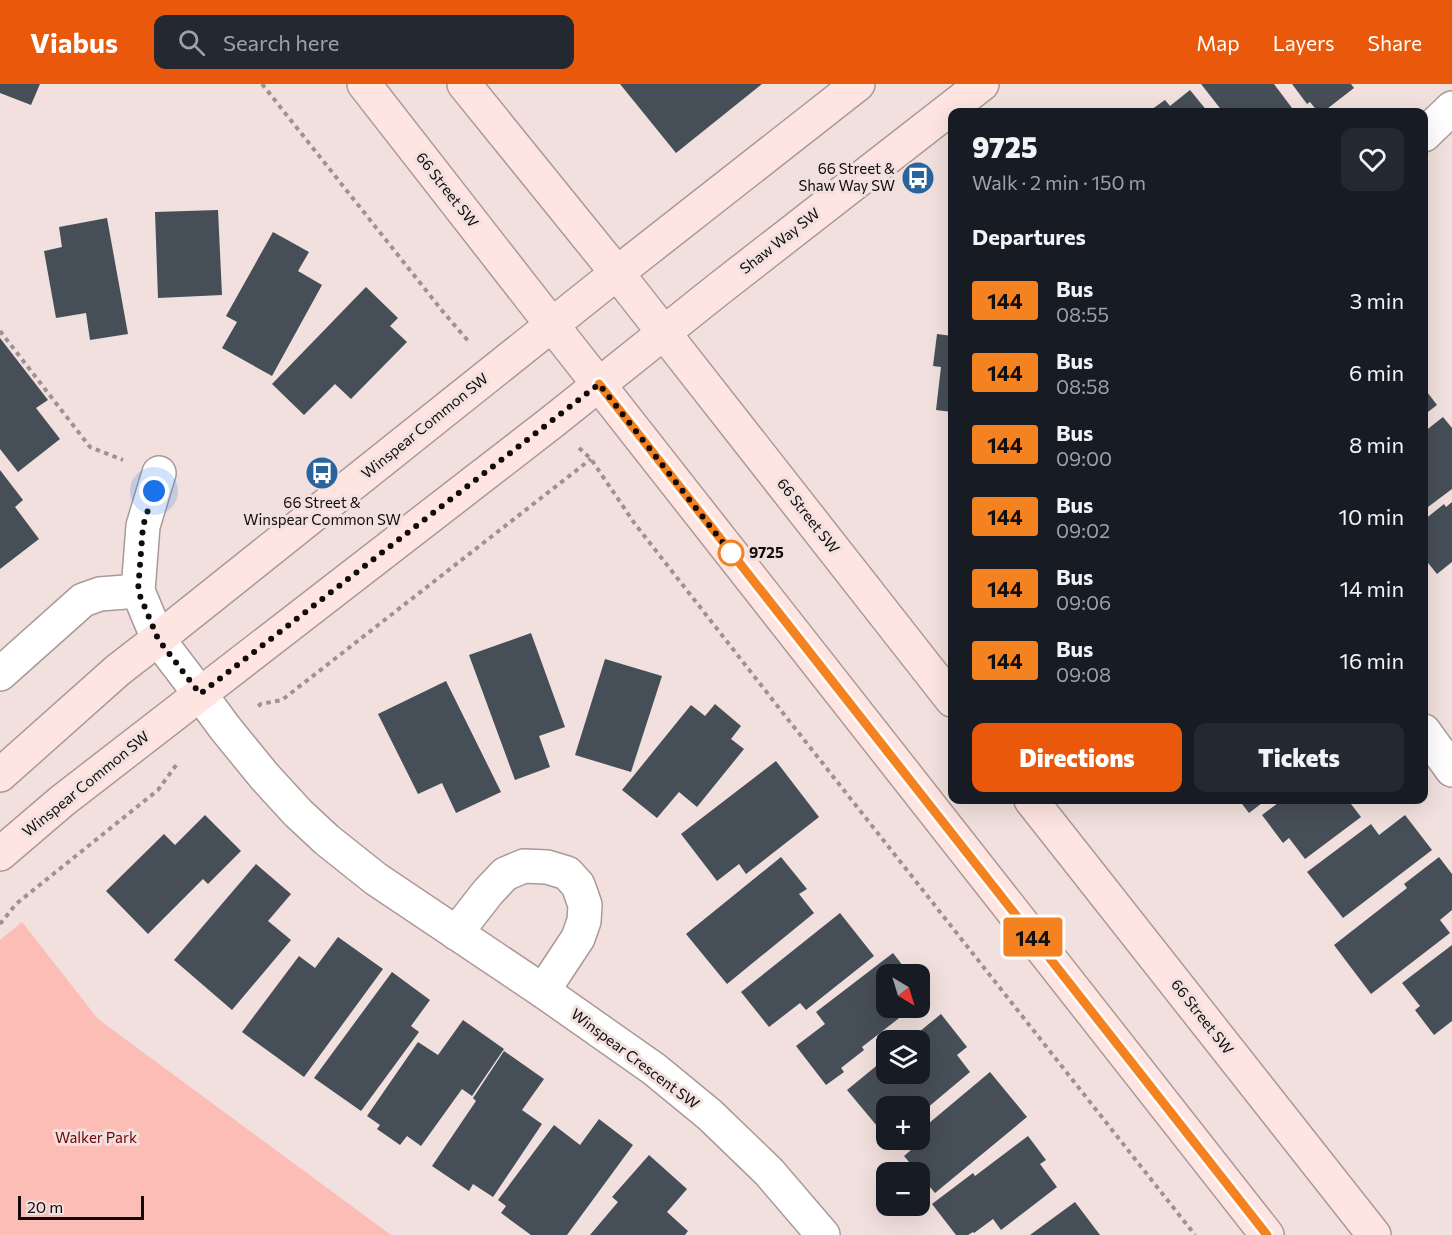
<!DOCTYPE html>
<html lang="en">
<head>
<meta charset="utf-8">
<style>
  body { margin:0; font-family:Commissioner,sans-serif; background:#242831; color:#f1f3f6; height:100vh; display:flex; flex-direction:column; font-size:22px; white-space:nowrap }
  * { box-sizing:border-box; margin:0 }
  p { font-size:20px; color:#9ea1a6 }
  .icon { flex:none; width:33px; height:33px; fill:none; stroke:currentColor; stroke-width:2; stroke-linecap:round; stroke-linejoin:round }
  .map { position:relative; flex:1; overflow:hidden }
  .panel { position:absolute; left:948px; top:24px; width:480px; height:696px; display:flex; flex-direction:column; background:#171b24; border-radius:12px; box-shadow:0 6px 24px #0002 }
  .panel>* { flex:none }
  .badge { padding:0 12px; border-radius:4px; font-size:21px; line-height:39px }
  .needle { width:39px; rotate:142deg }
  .buttons { position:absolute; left:876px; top:880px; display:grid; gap:12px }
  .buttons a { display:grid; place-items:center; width:54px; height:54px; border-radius:12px; background:#171b24; box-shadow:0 6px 24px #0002; font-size:30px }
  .scale { position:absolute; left:18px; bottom:15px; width:126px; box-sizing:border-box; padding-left:6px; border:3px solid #110c0b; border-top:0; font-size:16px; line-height:21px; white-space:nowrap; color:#110c0b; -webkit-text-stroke:4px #f1e0de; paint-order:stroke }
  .you { position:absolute; width:30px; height:30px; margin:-15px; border:4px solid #fff; border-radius:50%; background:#1a73e8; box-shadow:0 0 0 9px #1a73e833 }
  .map>.badge { position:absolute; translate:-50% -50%; box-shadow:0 0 0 3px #fff }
  h2 { padding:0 24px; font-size:22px; line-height:54px }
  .round { display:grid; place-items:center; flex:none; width:63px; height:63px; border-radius:12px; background:#242831 }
  .head { display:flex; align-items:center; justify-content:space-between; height:102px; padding:0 24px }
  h1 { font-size:28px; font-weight:800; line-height:45px }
  .primary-button { display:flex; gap:12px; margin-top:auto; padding:12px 24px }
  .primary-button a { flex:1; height:69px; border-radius:12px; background:#ea580c; color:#fff; font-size:24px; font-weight:800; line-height:69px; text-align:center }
  .primary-button a+a { background:#242831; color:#f1f3f6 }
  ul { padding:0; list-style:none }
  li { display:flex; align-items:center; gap:18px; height:72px; padding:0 24px }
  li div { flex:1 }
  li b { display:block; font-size:22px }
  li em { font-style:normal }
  li .badge { min-width:66px; font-weight:700; text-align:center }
  header { display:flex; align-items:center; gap:36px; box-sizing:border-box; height:84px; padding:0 30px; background:#ea580c; color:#fff }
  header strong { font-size:28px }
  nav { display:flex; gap:33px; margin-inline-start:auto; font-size:21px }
  .search { width:420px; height:54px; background:#242831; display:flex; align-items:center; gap:15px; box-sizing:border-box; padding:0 21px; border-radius:12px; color:#9ea1a6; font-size:22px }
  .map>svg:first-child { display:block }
</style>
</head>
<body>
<header>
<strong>Viabus</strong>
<div class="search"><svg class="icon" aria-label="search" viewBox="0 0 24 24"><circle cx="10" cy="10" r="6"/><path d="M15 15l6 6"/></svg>Search here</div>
<nav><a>Map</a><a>Layers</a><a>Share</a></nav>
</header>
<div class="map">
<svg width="1452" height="1151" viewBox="0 0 1452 1151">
  <rect width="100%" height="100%" fill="#f1e0de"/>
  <path fill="#fbbdb6" d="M 22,838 L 98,935 L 391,1151 L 0,1151 L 0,856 Z"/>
  <g fill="#464e57">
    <path d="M 0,0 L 40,0 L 31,21 L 0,9 Z"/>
    <path d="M 620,0 L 762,0 L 676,69 Z"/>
    <path d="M 1201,0 L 1274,0 L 1295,28 L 1223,28 Z"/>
    <path d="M 1292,0 L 1351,0 L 1354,4 L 1323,28 L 1318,28 L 1310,18 L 1307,20 Z"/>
    <path d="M 1190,6 L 1208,28 L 1148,28 L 1165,16 L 1170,22 Z"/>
    <path d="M 218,126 L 222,211 L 158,214 L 155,128 Z"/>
    <path d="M 107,134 L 128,250 L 90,256 L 86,229 L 56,234 L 44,167 L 62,163 L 59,143 Z"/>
    <path d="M 273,148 L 309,168 L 298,187 L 322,201 L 272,292 L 222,264 L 237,238 L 226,232 Z"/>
    <path d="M 366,203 L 398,234 L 390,242 L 407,258 L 351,315 L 335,300 L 304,331 L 272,300 Z"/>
    <path d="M 937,250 L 952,252 L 952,328 L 936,326 L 941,283 L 933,282 Z"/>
    <path d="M 0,254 L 48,316 L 36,324 L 60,355 L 18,388 L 0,365 Z"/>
    <path d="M 1424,304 L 1437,321 L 1424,331 Z"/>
    <path d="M 1443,333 L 1452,344 L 1452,405 L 1424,426 L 1424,348 Z"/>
    <path d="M 0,386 L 23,416 L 15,423 L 39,455 L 0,485 Z"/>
    <path d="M 1452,418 L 1452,478 L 1437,490 L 1424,474 L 1424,436 L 1444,420 L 1446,423 Z"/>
    <path d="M 531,549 L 565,643 L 539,652 L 550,683 L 515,696 L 469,571 Z"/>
    <path d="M 605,575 L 662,592 L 631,688 L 575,671 Z"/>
    <path d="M 446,597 L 501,708 L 456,729 L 442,699 L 418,710 L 378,630 Z"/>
    <path d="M 715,620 L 741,642 L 731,655 L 744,665 L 697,723 L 679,708 L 657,734 L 622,706 L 691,621 L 705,632 Z"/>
    <path d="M 776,677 L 819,733 L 746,790 L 739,780 L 717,797 L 681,750 Z"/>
    <path d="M 1239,716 L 1266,716 L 1249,729 Z"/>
    <path d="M 1282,716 L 1357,716 L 1351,720 L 1361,733 L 1305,775 L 1289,754 L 1283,759 L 1262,731 Z"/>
    <path d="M 205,731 L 241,767 L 208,800 L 203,795 L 148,850 L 106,807 L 164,750 L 175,761 Z"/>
    <path d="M 1405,731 L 1432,766 L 1343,834 L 1307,788 L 1371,740 L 1379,751 Z"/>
    <path d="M 781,773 L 807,805 L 799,810 L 814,829 L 727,900 L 686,850 Z"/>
    <path d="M 1439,773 L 1452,790 L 1452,826 L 1440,836 L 1450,849 L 1371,910 L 1334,861 L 1407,804 L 1404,800 Z"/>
    <path d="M 256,780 L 291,810 L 268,837 L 291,856 L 232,926 L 174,876 Z"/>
    <path d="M 840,829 L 874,872 L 806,926 L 800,919 L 769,943 L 741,908 Z"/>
    <path d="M 338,853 L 383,885 L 304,993 L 242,948 L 299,872 L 315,884 Z"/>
    <path d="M 1452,861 L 1452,937 L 1434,951 L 1415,926 L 1420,922 L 1402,899 Z"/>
    <path d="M 893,869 L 910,891 L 886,891 L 886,924 L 912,924 L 862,963 L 864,966 L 841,984 L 844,988 L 826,1001 L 796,962 L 825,940 L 816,928 Z"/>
    <path d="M 392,888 L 430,916 L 411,942 L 419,948 L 361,1027 L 314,994 Z"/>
    <path d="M 941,930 L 967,963 L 957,971 L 970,988 L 920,1030 L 920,1023 L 886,1023 L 886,1045 L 882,1048 L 847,1006 L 886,974 L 886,990 L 920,990 L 920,957 L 908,957 Z"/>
    <path d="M 463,936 L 504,965 L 472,1012 L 462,1005 L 421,1062 L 407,1052 L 400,1061 L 377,1045 L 380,1041 L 367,1032 L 418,958 L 438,971 Z"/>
    <path d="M 504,967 L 544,995 L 522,1026 L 542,1040 L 493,1113 L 473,1100 L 469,1107 L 432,1082 L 476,1017 L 473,1014 Z"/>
    <path d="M 990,988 L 1027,1033 L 935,1109 L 904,1072 L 927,1052 L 922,1045 Z"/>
    <path d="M 599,1035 L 633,1061 L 567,1151 L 531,1151 L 501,1129 L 506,1122 L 498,1116 L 554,1041 L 580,1061 Z"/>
    <path d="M 1028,1052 L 1046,1076 L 1040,1080 L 1057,1103 L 1001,1146 L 993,1135 L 974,1149 L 973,1148 L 968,1151 L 956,1151 L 932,1120 L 973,1089 L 975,1092 Z"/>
    <path d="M 649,1071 L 687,1105 L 667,1128 L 688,1147 L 685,1151 L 590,1151 L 618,1118 L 612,1113 Z"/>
    <path d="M 1075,1118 L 1100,1151 L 1030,1151 Z"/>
  </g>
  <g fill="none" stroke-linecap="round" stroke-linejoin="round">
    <g stroke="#a99a98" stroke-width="36">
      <g id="street">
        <path d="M 1424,51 L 1452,24"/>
        <path d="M 159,389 L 143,442 L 138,507 L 158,555 L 200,610 L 225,644 L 265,693 L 298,729 L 327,756 L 376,795 L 543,907 L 654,985 L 710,1031 L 769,1088 L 823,1151"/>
        <path d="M 0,590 L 83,516 L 100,510 L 138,507"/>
        <path d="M 1424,647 L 1452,686"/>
        <path d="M 456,849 L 488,808 L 505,790 L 524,782 L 547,783 L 567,789 L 578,801 L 585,821 L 584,837 L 578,854 L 543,907"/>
      </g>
    </g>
    <g stroke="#a99a98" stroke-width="36">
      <g id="secondary">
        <path d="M 364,0 L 552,241 L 1267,1151"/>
        <path d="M 464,0 L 617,189 L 952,616"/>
        <path d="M 0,691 L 118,586 L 158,555 L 617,189 L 858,0"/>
        <path d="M 1031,716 L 1374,1151"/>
        <path d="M 0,770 L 62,717 L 552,338 L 720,204 L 982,0"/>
      </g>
    </g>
    <g stroke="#9e9290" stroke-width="4" stroke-dasharray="4.5 4.5" stroke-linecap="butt">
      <path d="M 262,0 L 444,229 L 470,259"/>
      <path d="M 0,247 L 90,363 L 123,376"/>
      <path d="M 579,364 L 591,375 L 635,440 L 779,624 L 1195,1151"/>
      <path d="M 258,622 L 261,620 L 282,616 L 591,375"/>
      <path d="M 0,840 L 16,820 L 158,706 L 177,680"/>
    </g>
    <use href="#street" stroke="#fff" stroke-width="33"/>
    <use href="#secondary" stroke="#fee5e2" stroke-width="33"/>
  </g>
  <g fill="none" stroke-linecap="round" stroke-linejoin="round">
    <g stroke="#fff" stroke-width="14">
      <path id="line" d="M 599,300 L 1267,1151"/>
    </g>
    <use href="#line" stroke="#f58220" stroke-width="9"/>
    <path stroke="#110c0b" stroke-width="6" stroke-dasharray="0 10.8" d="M 154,407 L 143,442 L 138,507 L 158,555 L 200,610 L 599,300 L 735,474 L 731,469"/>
  </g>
  <defs>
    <g id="bus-disc" transform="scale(1.725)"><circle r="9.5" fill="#29659c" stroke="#f1e0de"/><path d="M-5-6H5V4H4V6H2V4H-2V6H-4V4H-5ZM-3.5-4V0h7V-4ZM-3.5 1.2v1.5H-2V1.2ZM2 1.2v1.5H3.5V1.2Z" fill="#fff"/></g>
  </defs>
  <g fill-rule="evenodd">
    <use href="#bus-disc" x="918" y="94"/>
    <use href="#bus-disc" x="322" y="389"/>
  </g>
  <circle fill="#fff" stroke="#f58220" stroke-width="3" cx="731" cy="469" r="12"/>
  <g text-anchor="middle" stroke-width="6" stroke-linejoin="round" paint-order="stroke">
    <g font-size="15" fill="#110c0b" stroke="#f1e0de" text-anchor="end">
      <text x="895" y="90">66 Street &amp;<tspan x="895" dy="17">Shaw Way SW</tspan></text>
      <text x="322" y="424" text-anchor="middle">66 Street &amp;<tspan x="322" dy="17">Winspear Common SW</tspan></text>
    </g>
    <g font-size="15" fill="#110c0b" stroke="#f1e0de">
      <text transform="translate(447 106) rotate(52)" y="5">66 Street SW</text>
      <text transform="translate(780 157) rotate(-38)" y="5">Shaw Way SW</text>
      <text transform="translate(425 342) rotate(-39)" y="5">Winspear Common SW</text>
      <text transform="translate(808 432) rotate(52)" y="5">66 Street SW</text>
      <text transform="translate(86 700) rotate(-39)" y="5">Winspear Common SW</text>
      <text transform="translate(1202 933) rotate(52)" y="5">66 Street SW</text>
      <text transform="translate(635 975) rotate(37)" y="5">Winspear Crescent SW</text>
    </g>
    <g font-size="15" font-weight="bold" fill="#110c0b" stroke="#f1e0de" text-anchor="start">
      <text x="749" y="474">9725</text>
    </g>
    <g font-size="15" fill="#710008" stroke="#f1e0de">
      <text x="96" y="1059">Walker Park</text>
    </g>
  </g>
</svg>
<div class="buttons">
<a><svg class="needle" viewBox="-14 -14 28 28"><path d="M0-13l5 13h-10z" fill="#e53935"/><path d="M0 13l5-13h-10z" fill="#9ea1a6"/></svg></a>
<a><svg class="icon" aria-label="layers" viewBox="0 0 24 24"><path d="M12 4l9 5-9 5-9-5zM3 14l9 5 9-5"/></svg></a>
<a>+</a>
<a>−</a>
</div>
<div class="scale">20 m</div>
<div class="you" style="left:154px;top:407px"></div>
<b class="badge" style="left:1033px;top:853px;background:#f58220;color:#111">144</b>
<section class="panel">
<div class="head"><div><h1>9725</h1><p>Walk · 2 min · 150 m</p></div><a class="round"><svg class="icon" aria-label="heart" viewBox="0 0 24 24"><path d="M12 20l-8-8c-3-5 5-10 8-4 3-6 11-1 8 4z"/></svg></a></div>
<h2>Departures</h2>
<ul>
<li><span class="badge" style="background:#f58220;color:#111">144</span><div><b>Bus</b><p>08:55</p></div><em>3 min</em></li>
<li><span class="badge" style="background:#f58220;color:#111">144</span><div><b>Bus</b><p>08:58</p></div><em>6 min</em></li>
<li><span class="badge" style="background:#f58220;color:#111">144</span><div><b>Bus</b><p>09:00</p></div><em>8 min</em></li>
<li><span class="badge" style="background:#f58220;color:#111">144</span><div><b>Bus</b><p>09:02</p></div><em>10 min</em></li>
<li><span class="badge" style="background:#f58220;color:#111">144</span><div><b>Bus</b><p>09:06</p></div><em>14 min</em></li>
<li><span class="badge" style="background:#f58220;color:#111">144</span><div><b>Bus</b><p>09:08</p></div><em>16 min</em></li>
</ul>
<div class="primary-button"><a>Directions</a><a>Tickets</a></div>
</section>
</div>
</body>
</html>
